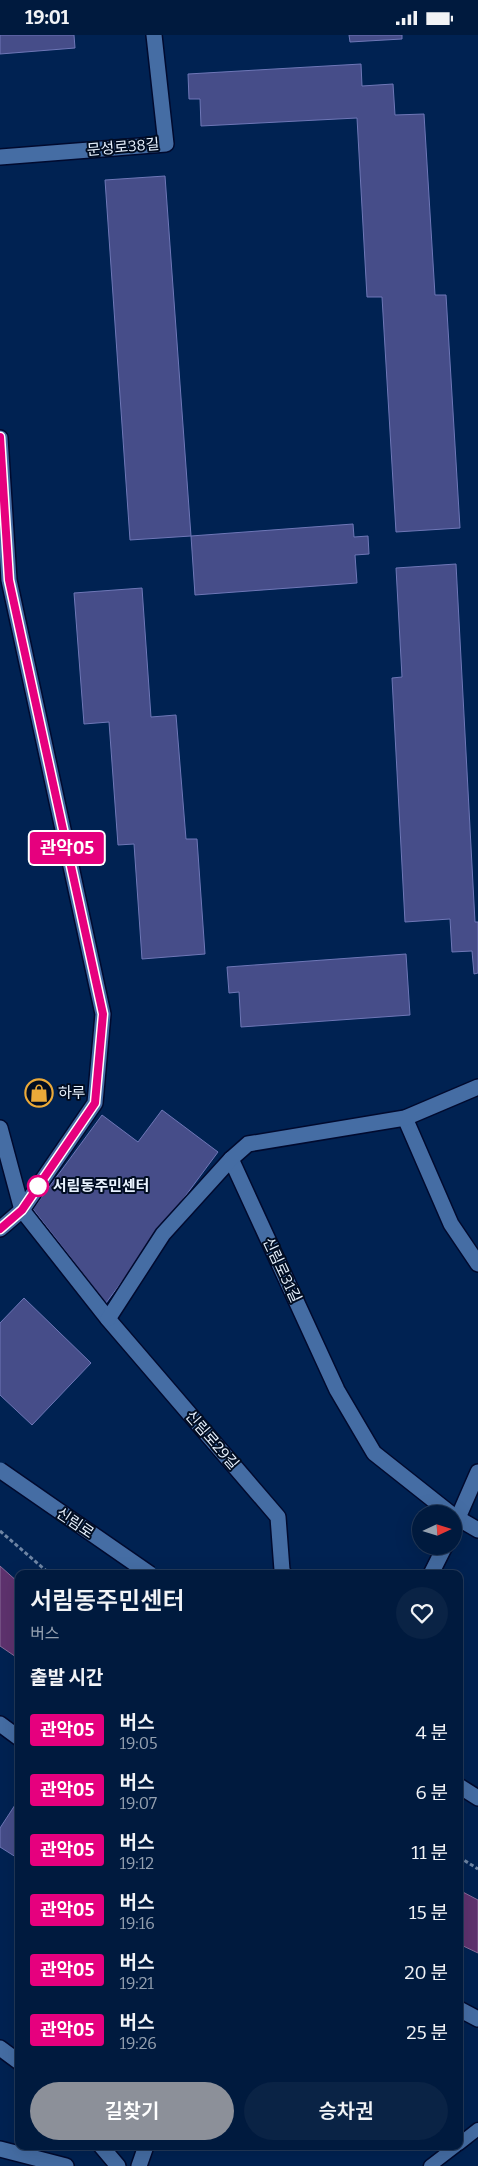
<!DOCTYPE html>
<html lang="ko">
<head>
<meta charset="utf-8">
<style>
  body { margin:0; font-family:Bitter,"Noto Sans KR",serif; background:#0a2345; color:#f1f3f6; height:100vh; display:flex; flex-direction:column; font-size:19px; white-space:nowrap }
  * { box-sizing:border-box; margin:0 }
  p { font-size:16px; color:#95a1b0 }
  .icon { flex:none; width:28px; height:28px; fill:none; stroke:currentColor; stroke-width:2; stroke-linecap:round; stroke-linejoin:round }
  .map { position:relative; flex:1; overflow:hidden }
  .side { position:absolute; left:15px; top:1535px; width:448px; height:580px; display:flex; flex-direction:column; background:#001a3e; border-radius:10px; box-shadow:0 5px 20px #0002,0 0 0 1px #223858 }
  .side>* { flex:none }
  .badge { padding:0 10px; border-radius:4px; font-size:18px; line-height:32px }
  .needle { width:32px; rotate:86deg }
  .buttons { position:absolute; left:412px; top:1470px; display:grid; gap:10px }
  .buttons a { display:grid; place-items:center; width:50px; height:50px; border-radius:50%; background:#001a3e; box-shadow:0 5px 20px #0002,0 0 0 1px #223858; font-size:25px }
  .map>.badge { position:absolute; translate:-50% -50%; box-shadow:0 0 0 2px #fff }
  h2 { padding:0 15px; font-size:19px; line-height:45px }
  .round { display:grid; place-items:center; flex:none; width:52px; height:52px; border-radius:26px; background:#0a2345 }
  .overview { display:flex; align-items:center; justify-content:space-between; height:85px; padding:0 15px }
  h1 { font-size:24px; font-weight:600; line-height:38px }
  .action { display:flex; gap:10px; margin-top:auto; padding:10px 15px }
  .action a { flex:1; height:58px; border-radius:30px; background:#8c9099; color:#fff; font-size:20px; font-weight:600; line-height:58px; text-align:center }
  .action a+a { background:#0a2345; color:#f1f3f6 }
  ul { padding:0; list-style:none }
  li { display:flex; align-items:center; gap:15px; height:60px; padding:0 15px }
  li div { flex:1 }
  li b { display:block; font-size:19px }
  li em { font-style:normal }
  li .badge { min-width:55px; font-weight:700; text-align:center }
  .status { display:flex; justify-content:space-between; align-items:center; height:35px; padding:0 25px; background:#001a3e; direction:ltr }
  .status svg { height:14px; fill:currentColor }
  .map>svg:first-child { display:block }
</style>
</head>
<body>
<div class="status"><b>19:01</b><svg viewBox="0 0 49 12"><path d="M0 12V9h3v3zM5 12V6h3v6zM10 12V3h3v9zM15 12V0h3v12zM26 1h20v11H26zM47 4h2v5h-2z"/></svg></div>
<div class="map">
<svg width="478" height="2131" viewBox="0 0 478 2131">
  <rect width="100%" height="100%" fill="#002252"/>
  <g fill="#5e326e" stroke="#876c99">
    <path d="M 0,1531 L 19,1548 L 19,1624 L 0,1611 Z"/>
    <path d="M 459,1855 L 478,1865 L 478,1918 L 459,1909 Z"/>
  </g>
  <g fill="#464d89" stroke="#6e77b7">
    <path d="M 0,0 L 74,0 L 75,13 L 0,19 Z"/>
    <path d="M 349,0 L 402,0 L 402,4 L 350,7 Z"/>
    <path d="M 361,29 L 362,51 L 393,49 L 395,80 L 424,79 L 435,260 L 446,260 L 460,493 L 396,497 L 382,262 L 367,262 L 357,83 L 201,91 L 200,64 L 189,64 L 188,39 Z"/>
    <path d="M 165,141 L 191,501 L 130,505 L 105,145 Z"/>
    <path d="M 353,489 L 354,502 L 368,501 L 369,519 L 355,520 L 357,548 L 195,560 L 191,501 Z"/>
    <path d="M 456,529 L 475,887 L 478,887 L 478,938 L 474,939 L 472,916 L 452,917 L 450,884 L 405,887 L 392,643 L 402,642 L 396,533 Z"/>
    <path d="M 142,553 L 151,682 L 176,680 L 186,804 L 197,804 L 205,919 L 142,924 L 134,809 L 118,810 L 109,687 L 84,689 L 74,558 Z"/>
    <path d="M 406,919 L 410,980 L 241,992 L 239,957 L 229,958 L 227,932 Z"/>
    <path d="M 162,1075 L 218,1117 L 106,1268 L 33,1174 L 102,1080 L 138,1107 Z"/>
    <path d="M 24,1263 L 91,1328 L 32,1390 L 0,1360 L 0,1288 Z"/>
    <path d="M 15,1770 L 19,1773 L 19,1824 L 0,1812 L 0,1793 Z"/>
  </g>
  <g fill="none" stroke-linecap="round" stroke-linejoin="round">
    <g stroke="#000a2e" stroke-width="15">
      <g id="lane">
        <path d="M 459,2109 L 478,2094"/>
        <path d="M 430,2131 L 456,2111"/>
      </g>
    </g>
    <g stroke="#000a2e" stroke-width="18">
      <g id="street">
        <path d="M 0,122 L 166,109 L 154,0"/>
        <path d="M 0,403 L 9,545 L 103,979 L 95,1068 L 22,1175 L 0,1194"/>
        <path d="M 405,1083 L 451,1189 L 478,1229"/>
        <path d="M 0,1093 L 22,1175 L 108,1284 L 278,1482 L 282,1535 L 284,1539"/>
        <path d="M 231,1124 L 337,1355 L 374,1418 L 451,1479"/>
        <path d="M 108,1284 L 163,1199 L 231,1124 L 248,1109 L 405,1083 L 478,1052"/>
        <path d="M 454,1481 L 478,1495"/>
        <path d="M 454,1492 L 478,1437"/>
        <path d="M 431,1539 L 445,1511"/>
        <path d="M 0,2013 L 19,2027"/>
        <path d="M 101,2111 L 118,2131"/>
        <path d="M 0,2114 L 66,2131"/>
        <path d="M 139,2131 L 146,2111"/>
      </g>
    </g>
    <g stroke="#000a2e" stroke-width="18">
      <g id="secondary">
        <path d="M 0,1689 L 19,1703"/>
        <path d="M 459,1751 L 478,1763"/>
        <path d="M 459,1974 L 478,1984"/>
      </g>
    </g>
    <g stroke="#6e85a4" stroke-width="3" stroke-dasharray="4 2.5" stroke-linecap="butt">
      <path d="M 0,1496 L 50,1539"/>
      <path d="M 459,1822 L 478,1834"/>
    </g>
    <use href="#lane" stroke="#456da4" stroke-width="12"/>
    <use href="#street" stroke="#456da4" stroke-width="15"/>
    <use href="#secondary" stroke="#456da4" stroke-width="15"/>
    <g stroke="#000a2e" stroke-width="18" stroke-linecap="butt">
      <path id="secondary-bridge" d="M 0,1435 L 150,1539"/>
    </g>
    <use href="#secondary-bridge" stroke="#456da4" stroke-width="15"/>
  </g>
  <g fill="none" stroke-linecap="round" stroke-linejoin="round">
    <g stroke="#fff" stroke-width="11">
      <path id="line" d="M 0,402 L 9,545 L 103,979 L 95,1068 L 22,1175 L 0,1194"/>
    </g>
    <use href="#line" stroke="#e6007e" stroke-width="8"/>
  </g>
  <defs>
    <g id="shop-ring" transform="scale(1.4375)"><circle r="9.5" fill="#010d22" stroke="#ebaa39" stroke-width="1.5"/><path d="M-5-2.5h2.3a2.7 3.5 0 0 1 5.4 0H5L5.5 6h-11ZM-1.5-2.5h3a1.5 2.3 0 0 0-3 0Z" fill="#ebaa39"/></g>
  </defs>
  <g fill-rule="evenodd">
    <use href="#shop-ring" x="39" y="1058"/>
  </g>
  <circle fill="#fff" stroke="#e6007e" stroke-width="2.5" cx="38" cy="1151" r="10"/>
  <g text-anchor="middle" stroke-width="4" stroke-linejoin="round" paint-order="stroke">
    <g font-size="15" fill="#e8f2fe" stroke="#010d22">
      <text transform="translate(123 112) rotate(-5)" y="5">문성로38길</text>
      <text transform="translate(282 1235) rotate(65)" y="5">신림로31길</text>
      <text transform="translate(212 1405) rotate(49)" y="5">신림로29길</text>
      <text transform="translate(75 1488) rotate(34)" y="5">신림로</text>
    </g>
    <g font-size="15" fill="#e8f2fe" stroke="#010d22" text-anchor="start">
      <text x="58" y="1063">하루</text>
    </g>
    <g font-size="15" font-weight="bold" fill="#e8f2fe" stroke="#010d22" text-anchor="start">
      <text x="53" y="1156">서림동주민센터</text>
    </g>
  </g>
</svg>
<div class="buttons">
<a><svg class="needle" viewBox="-14 -14 28 28"><path d="M0-13l5 13h-10z" fill="#e53935"/><path d="M0 13l5-13h-10z" fill="#95a1b0"/></svg></a>
</div>
<b class="badge" style="left:67px;top:813px;background:#e6007e;color:#fff">관악05</b>
<section class="side">
<div class="overview"><div><h1>서림동주민센터</h1><p>버스</p></div><a class="round"><svg class="icon" aria-label="heart" viewBox="0 0 24 24"><path d="M12 20l-8-8c-3-5 5-10 8-4 3-6 11-1 8 4z"/></svg></a></div>
<h2>출발 시간</h2>
<ul>
<li><span class="badge" style="background:#e6007e;color:#fff">관악05</span><div><b>버스</b><p>19:05</p></div><em>4 분</em></li>
<li><span class="badge" style="background:#e6007e;color:#fff">관악05</span><div><b>버스</b><p>19:07</p></div><em>6 분</em></li>
<li><span class="badge" style="background:#e6007e;color:#fff">관악05</span><div><b>버스</b><p>19:12</p></div><em>11 분</em></li>
<li><span class="badge" style="background:#e6007e;color:#fff">관악05</span><div><b>버스</b><p>19:16</p></div><em>15 분</em></li>
<li><span class="badge" style="background:#e6007e;color:#fff">관악05</span><div><b>버스</b><p>19:21</p></div><em>20 분</em></li>
<li><span class="badge" style="background:#e6007e;color:#fff">관악05</span><div><b>버스</b><p>19:26</p></div><em>25 분</em></li>
</ul>
<div class="action"><a>길찾기</a><a>승차권</a></div>
</section>
</div>
</body>
</html>
